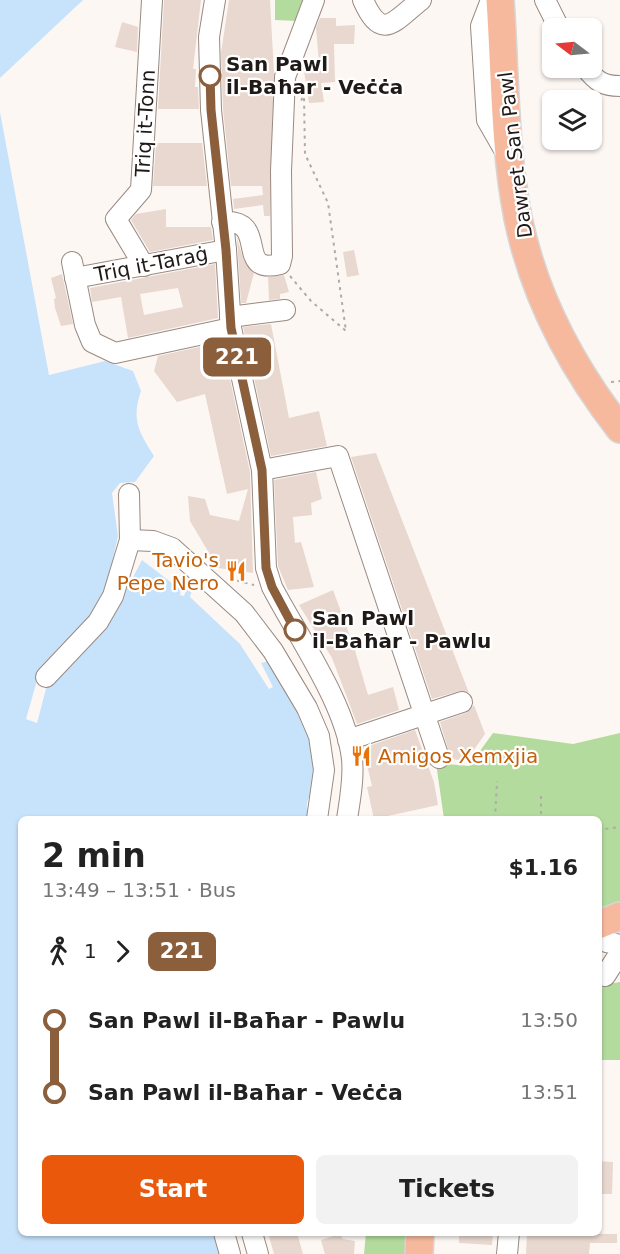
<!DOCTYPE html>
<html lang="en">
<head>
<meta charset="utf-8">
<style>
  body { margin:0; font-family:"DejaVu Sans",sans-serif; background:#f2f2f2; color:#222; height:100vh; display:flex; flex-direction:column; font-size:22px; white-space:nowrap }
  * { box-sizing:border-box; margin:0 }
  p { font-size:20px; color:#767676 }
  .icon { flex:none; width:33px; height:33px; fill:none; stroke:currentColor; stroke-width:2; stroke-linecap:round; stroke-linejoin:round }
  .map { position:relative; flex:1; overflow:hidden }
  .panel { position:absolute; left:18px; top:816px; width:584px; height:420px; display:flex; flex-direction:column; background:#fff; border-radius:9px; box-shadow:0 2px 4px #0004 }
  .panel>* { flex:none }
  .badge { padding:0 12px; border-radius:9px; font-size:21px; line-height:39px }
  .needle { width:39px; rotate:286deg }
  .fabs { position:absolute; left:542px; top:18px; display:grid; gap:12px }
  .fabs a { display:grid; place-items:center; width:60px; height:60px; border-radius:9px; background:#fff; box-shadow:0 2px 4px #0004; font-size:30px }
  .map>.badge { position:absolute; translate:-50% -50%; box-shadow:0 0 0 3px #fff }
  .legs { display:flex; align-items:center; gap:9px; height:66px; padding:0 24px; font-size:20px }
  .legs p { margin-inline-start:auto }
  .headline { display:flex; align-items:center; justify-content:space-between; height:102px; padding:0 24px }
  h1 { font-size:33px; font-weight:800; line-height:45px }
  .primary-button { display:flex; gap:12px; margin-top:auto; padding:12px 24px }
  .primary-button a { flex:1; height:69px; border-radius:9px; background:#ea580c; color:#fff; font-size:24px; font-weight:800; line-height:69px; text-align:center }
  .primary-button a+a { background:#f2f2f2; color:#222 }
  ul { padding:0 24px; list-style:none }
  li { display:flex; align-items:center; gap:21px; height:72px; font-size:22px }
  li i { display:grid; place-items:center; width:9px; height:100%; margin:0 8px; background:currentColor }
  li i::after { content:''; width:15px; height:15px; margin:-8px; border:4px solid; border-radius:50%; background:#fff }
  li p { margin-inline-start:auto }
  li:first-child i { background:linear-gradient(#0000 50%,currentColor 0) }
  li:last-child i { background:linear-gradient(currentColor 50%,#0000 0) }
  .map>svg:first-child { display:block }
</style>
</head>
<body>
<div class="map">
<svg width="620" height="1254" viewBox="0 0 620 1254">
  <rect width="100%" height="100%" fill="#fdf7f3"/>
  <g fill="#b3db9e">
    <path d="M 275,0 L 305,0 L 298,21 L 275,20 Z"/>
    <path d="M 493,733 L 573,744 L 620,733 L 620,901 L 599,910 L 598,819 L 444,819 L 436,763 L 469,766 Z"/>
    <path d="M 620,982 L 620,1060 L 599,1060 L 598,986 Z"/>
    <path d="M 366,1233 L 411,1233 L 410,1254 L 364,1254 Z"/>
  </g>
  <g fill="#c7e3fb">
    <path d="M 0,0 L 83,0 L 0,78 Z"/>
    <path d="M 0,112 L 49,375 L 105,361 L 133,371 L 141,391 C 131,420 139,432 154,456 L 135,482 L 120,483 L 112,493 L 118,536 L 102,606 L 38,677 L 26,719 L 37,723 L 47,685 L 118,605 L 142,560 L 181,590 L 180,595 L 184,596 L 188,585 L 193,586 L 190,597 L 240,644 L 269,689 L 273,687 L 261,663 L 269,661 L 315,738 L 319,784 C 308,797 303,803 310,819 L 21,819 L 21,1233 L 214,1233 L 220,1254 L 0,1254 Z"/>
  </g>
  <g fill="#e8d8cf" fill-rule="evenodd">
    <path d="M 164,0 L 201,0 L 193,69 L 196,69 L 195,87 L 198,87 L 199,109 L 158,109 Z"/>
    <path d="M 229,0 L 270,0 L 274,73 L 270,216 L 264,216 L 263,205 L 234,209 L 233,199 L 263,195 L 262,186 L 231,186 L 223,109 L 221,53 Z"/>
    <path d="M 320,18 L 336,18 L 336,26 L 355,25 L 354,44 L 334,44 L 335,82 L 321,83 L 324,102 L 309,103 L 303,64 L 319,63 L 316,28 Z"/>
    <path d="M 122,22 L 138,27 L 137,52 L 115,47 Z"/>
    <path d="M 156,143 L 202,143 L 207,186 L 153,186 Z"/>
    <path d="M 166,209 L 166,227 L 211,227 L 213,240 L 150,252 L 131,220 L 136,214 Z"/>
    <path d="M 237,238 L 244,261 L 254,273 L 246,303 L 241,303 Z"/>
    <path d="M 354,250 L 359,275 L 347,277 L 343,252 Z"/>
    <path d="M 215,264 L 218,318 L 128,338 L 121,297 L 92,302 L 90,288 ZM 178,288 L 183,307 L 144,315 L 140,294 Z"/>
    <path d="M 62,274 L 73,324 L 61,326 L 55,308 L 54,299 L 56,298 L 51,278 Z"/>
    <path d="M 284,275 L 289,292 L 280,294 L 280,299 L 269,300 L 268,277 Z"/>
    <path d="M 271,324 L 289,418 L 319,411 L 327,446 L 271,456 L 243,327 Z"/>
    <path d="M 222,342 L 250,472 L 253,573 L 218,568 L 190,521 L 188,496 L 205,499 L 210,515 L 239,521 L 248,489 L 227,494 L 205,394 L 177,402 L 154,371 L 158,356 Z"/>
    <path d="M 376,453 L 469,693 L 459,691 L 432,699 L 351,457 Z"/>
    <path d="M 316,472 L 322,499 L 311,503 L 312,515 L 293,517 L 295,543 L 301,542 L 314,587 L 288,590 L 278,566 L 274,480 Z"/>
    <path d="M 333,590 L 354,647 L 368,695 L 393,687 L 399,710 L 357,724 L 332,658 L 299,605 Z"/>
    <path d="M 474,705 L 485,734 L 466,761 L 451,759 L 440,722 L 466,713 Z"/>
    <path d="M 415,730 L 434,782 L 438,805 L 374,819 L 367,787 L 372,786 L 363,748 Z"/>
    <path d="M 598,1161 L 613,1162 L 612,1194 L 598,1194 Z"/>
    <path d="M 268,1233 L 297,1233 L 303,1254 L 274,1254 Z"/>
    <path d="M 459,1233 L 493,1233 L 492,1245 L 459,1243 Z"/>
    <path d="M 527,1233 L 617,1234 L 617,1243 L 590,1243 L 589,1254 L 526,1254 Z"/>
    <path d="M 340,1234 L 343,1239 L 355,1241 L 354,1254 L 325,1254 L 321,1240 Z"/>
  </g>
  <g fill="none" stroke-linecap="round" stroke-linejoin="round">
    <g stroke="#998a82" stroke-width="22">
      <g id="minor">
        <path d="M 215,0 L 209,37 L 211,110 L 226,250 L 231,328 L 262,470 L 266,568 L 272,587 C 298,637 346,704 352,759 C 354,779 350,799 347,819"/>
        <path d="M 363,0 C 382,43 394,21 421,0"/>
        <path d="M 491,0 L 481,26 L 487,120 L 506,153"/>
        <path d="M 545,0 L 559,28"/>
        <path d="M 586,68 C 596,81 603,86 620,86"/>
        <path d="M 222,222 C 271,218 233,276 280,264 L 282,256 L 281,171 L 285,77 L 314,0"/>
        <path d="M 72,262 L 85,325 L 92,342 L 115,353 L 231,328"/>
        <path d="M 144,266 L 116,219 L 141,190 L 152,0"/>
        <path d="M 75,278 L 226,250"/>
        <path d="M 230,317 L 285,310"/>
        <path d="M 262,470 L 338,456 L 439,758"/>
        <path d="M 130,540 L 153,541 L 172,548 L 244,613 L 273,651 L 307,708 L 319,736 L 324,770 L 317,819"/>
        <path d="M 46,677 L 98,622 L 113,596 L 130,540 L 129,494"/>
        <path d="M 348,740 L 462,702"/>
        <path d="M 605,976 L 619,954 L 616,944 L 606,942"/>
        <path d="M 224,1233 L 230,1254"/>
        <path d="M 252,1233 L 258,1254"/>
        <path d="M 507,1254 L 509,1233"/>
      </g>
    </g>
    <g stroke="#d7d6d5" stroke-width="30">
      <g id="highway">
        <path d="M 500,0 C 505,72 504,147 518,218 C 534,296 571,366 620,429"/>
        <path d="M 598,925 L 620,916"/>
        <path d="M 419,1254 L 420,1233"/>
      </g>
    </g>
    <g stroke="#b0aaa7" stroke-width="2" stroke-dasharray="3 4.5" stroke-linecap="butt">
      <path d="M 290,276 L 311,301 L 346,331 L 328,203 L 305,154 L 304,96 L 300,102"/>
      <path d="M 611,382 L 620,381"/>
      <path d="M 230,579 L 254,585"/>
      <path d="M 541,796 L 541,819"/>
      <path d="M 495,819 L 497,781"/>
      <path d="M 598,830 L 620,827"/>
    </g>
    <use href="#minor" stroke="#fff" stroke-width="20"/>
    <use href="#highway" stroke="#f7b99e" stroke-width="27"/>
  </g>
  <g fill="none" stroke-linecap="round" stroke-linejoin="round">
    <g stroke="#fff" stroke-width="14">
      <path id="line-1" d="M 210,76 L 211,110 L 226,250 L 231,328 L 262,470 L 266,568 L 272,587 L 295,630"/>
    </g>
    <use href="#line-1" stroke="#8b5e3c" stroke-width="9"/>
  </g>
  <defs>
    <g id="restaurant-bare" transform="scale(1.62)"><path d="M-5-6h1v4h1v-4h1v4h1v-4h1v5L-1.5 .5V6h-2V.5L-5-1ZM5-6V6H3V1.5H1.5Q1.5-4 5-6Z" fill="#e8710a" stroke="#fff" stroke-width="2.5" paint-order="stroke"/></g>
  </defs>
  <g fill-rule="evenodd">
    <use href="#restaurant-bare" x="236" y="571"/>
    <use href="#restaurant-bare" x="361" y="756"/>
  </g>
  <g fill="#fff" stroke="#8b5e3c" stroke-width="3">
    <circle cx="210" cy="76" r="10"/>
    <circle cx="295" cy="630" r="10"/>
  </g>
  <g text-anchor="middle" stroke-width="4.5" stroke-linejoin="round" paint-order="stroke">
    <g font-size="20" font-weight="bold" fill="#1f1a17" stroke="#fff" text-anchor="start">
      <text x="226" y="71">San Pawl<tspan x="226" dy="23">il-Baħar - Veċċa</tspan></text>
      <text x="312" y="625">San Pawl<tspan x="312" dy="23">il-Baħar - Pawlu</tspan></text>
    </g>
    <g font-size="20" fill="#1f1a17" stroke="#fff">
      <text transform="translate(145 123) rotate(-87)" y="7">Triq it-Tonn</text>
      <text transform="translate(515 155) rotate(-97)" y="7">Dawret San Pawl</text>
      <text transform="translate(151 264) rotate(-11)" y="7">Triq it-Taraġ</text>
    </g>
    <g font-size="20" fill="#c56008" stroke="#fff" text-anchor="end">
      <text x="219" y="567">Tavio's<tspan x="219" dy="23">Pepe Nero</tspan></text>
      <text x="378" y="763" text-anchor="start">Amigos Xemxjia</text>
    </g>
  </g>
</svg>
<div class="fabs">
<a><svg class="needle" viewBox="-14 -14 28 28"><path d="M0-13l5 13h-10z" fill="#e53935"/><path d="M0 13l5-13h-10z" fill="#767676"/></svg></a>
<a><svg class="icon" aria-label="layers" viewBox="0 0 24 24"><path d="M12 4l9 5-9 5-9-5zM3 14l9 5 9-5"/></svg></a>
</div>
<b class="badge" style="left:237px;top:357px;background:#8b5e3c;color:#fff">221</b>
<section class="panel">
<div class="headline"><div><h1>2 min</h1><p>13:49 – 13:51 · Bus</p></div><b>$1.16</b></div>
<div class="legs"><svg class="icon" aria-label="walk" viewBox="0 0 24 24"><circle cx="13" cy="4" r="2"/><path d="M13 8l-2 6 4 7M11 14l-3 7M7 12l3-4h3l4 4"/></svg>1<svg class="icon" aria-label="forward" viewBox="0 0 24 24"><path d="M9 5l7 7-7 7"/></svg><b class="badge" style="background:#8b5e3c;color:#fff">221</b></div>
<ul>
<li><i style="color:#8b5e3c"></i><b>San Pawl il-Baħar - Pawlu</b><p>13:50</p></li>
<li><i style="color:#8b5e3c"></i><b>San Pawl il-Baħar - Veċċa</b><p>13:51</p></li>
</ul>
<div class="primary-button"><a>Start</a><a>Tickets</a></div>
</section>
</div>
</body>
</html>
